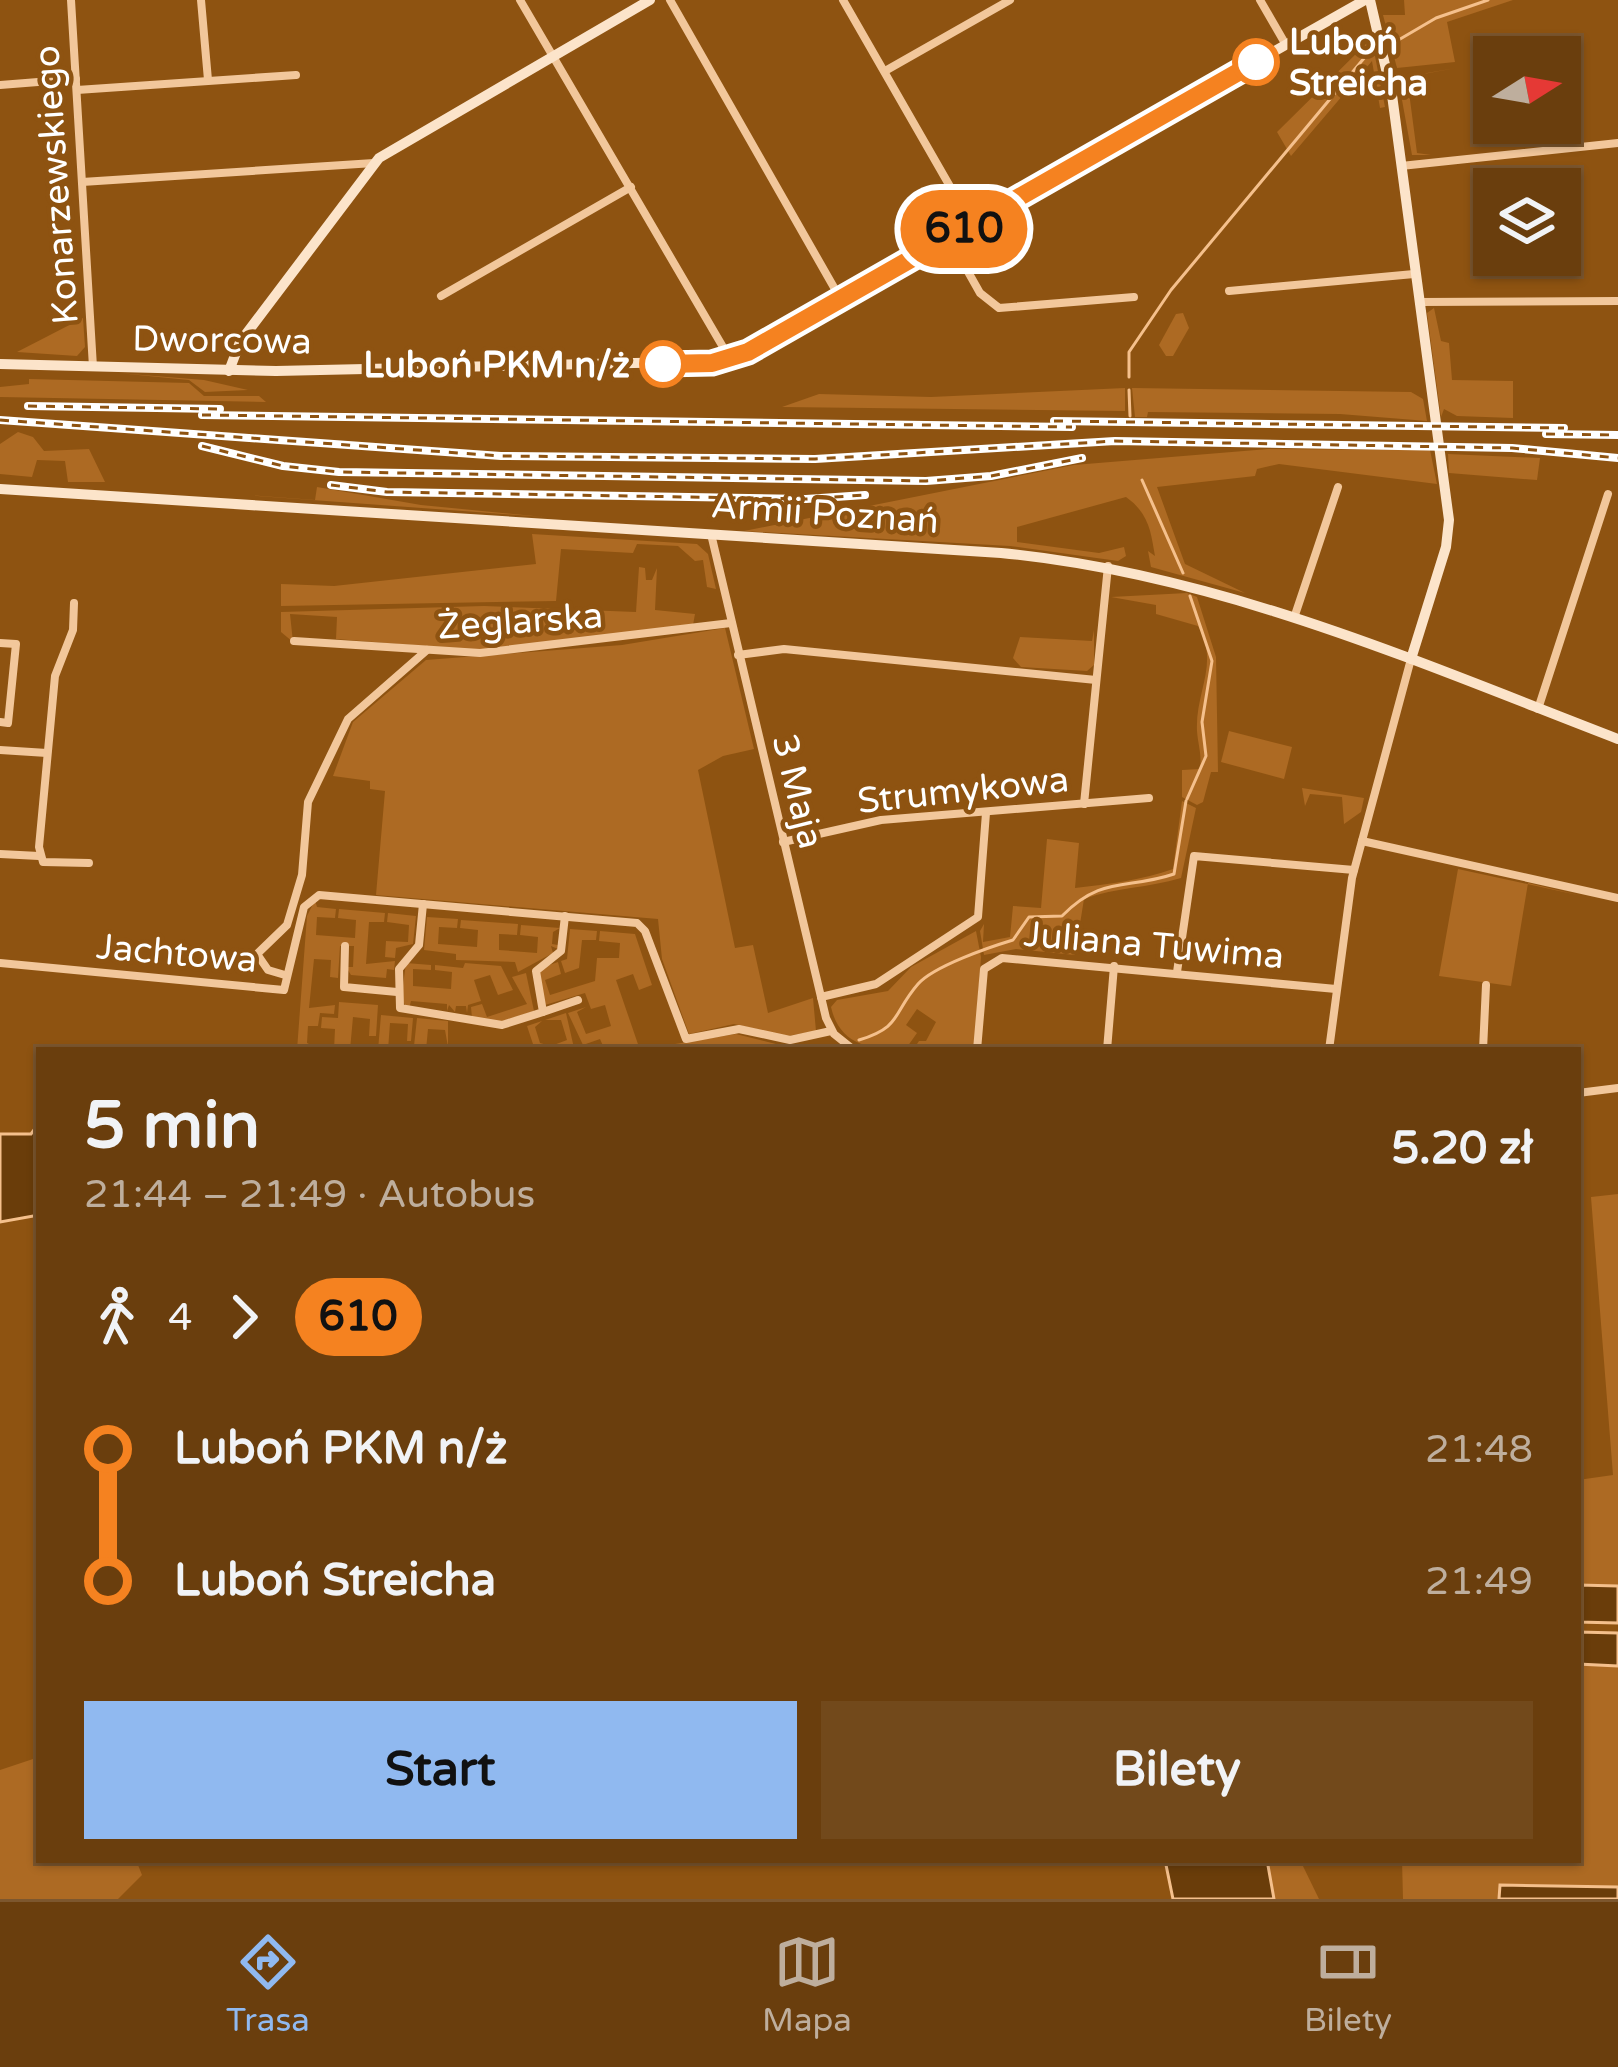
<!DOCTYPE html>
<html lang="pl">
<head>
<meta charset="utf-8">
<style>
  body { margin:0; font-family:"Varela Round",sans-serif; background:#72491b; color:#f1f3f6; height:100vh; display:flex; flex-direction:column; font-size:45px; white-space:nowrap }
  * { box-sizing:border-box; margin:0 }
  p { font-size:39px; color:#beae9d }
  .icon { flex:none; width:66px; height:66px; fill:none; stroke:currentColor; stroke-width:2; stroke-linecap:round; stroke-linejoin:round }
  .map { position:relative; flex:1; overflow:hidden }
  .sheet { position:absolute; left:36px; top:1047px; width:1545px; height:816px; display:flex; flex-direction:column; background:#6a3e0d; border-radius:0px; box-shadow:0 3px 9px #0004,0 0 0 3px #7d572e }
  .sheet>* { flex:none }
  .badge { padding:0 24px; border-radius:39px; font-size:42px; line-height:78px }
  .needle { width:78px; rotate:79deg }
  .tools { position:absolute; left:1473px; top:36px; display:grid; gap:24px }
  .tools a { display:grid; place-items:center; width:108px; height:108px; border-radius:0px; background:#6a3e0d; box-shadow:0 3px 9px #0004,0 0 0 3px #7d572e; font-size:60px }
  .map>.badge { position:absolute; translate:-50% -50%; box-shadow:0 0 0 6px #fff }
  .legs { display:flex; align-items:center; gap:18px; height:132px; padding:0 48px; font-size:39px }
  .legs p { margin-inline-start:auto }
  .head { display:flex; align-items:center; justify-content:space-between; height:204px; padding:0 48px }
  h1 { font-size:66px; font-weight:700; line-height:90px }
  .action { display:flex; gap:24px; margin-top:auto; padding:24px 48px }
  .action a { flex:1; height:138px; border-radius:0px; background:#90b9f0; color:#111; font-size:48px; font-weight:700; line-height:138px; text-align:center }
  .action a+a { background:#72491b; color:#f1f3f6 }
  ul { padding:0 48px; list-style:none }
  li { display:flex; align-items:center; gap:42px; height:132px; font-size:45px }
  li i { display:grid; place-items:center; width:18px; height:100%; margin:0 15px; background:currentColor }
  li i::after { content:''; width:30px; height:30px; margin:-15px; border:9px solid; border-radius:50%; background:#6a3e0d }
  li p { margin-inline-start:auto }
  li:first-child i { background:linear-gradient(#0000 50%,currentColor 0) }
  li:last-child i { background:linear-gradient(currentColor 50%,#0000 0) }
  .menu { display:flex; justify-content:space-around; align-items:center; height:168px; border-top:3px solid #7d572e; background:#6a3e0d; font-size:33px; color:#beae9d }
  .menu a { display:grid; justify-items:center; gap:6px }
  .menu .on { color:#90b9f0 }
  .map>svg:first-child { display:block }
</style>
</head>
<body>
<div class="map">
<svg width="1618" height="1899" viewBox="0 0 1618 1899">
  <rect width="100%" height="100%" fill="#8e5311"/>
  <g fill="#ad6a23">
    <path d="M 1404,0 L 1513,0 L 1447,22 L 1455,62 L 1397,68 L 1383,15 L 1405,15 Z"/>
    <path d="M 1368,42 L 1373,46 L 1385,107 L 1380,108 L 1372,61 L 1291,156 L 1277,132 Z"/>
    <path d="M 1456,68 L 1407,77 L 1417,153 L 1431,155 L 1412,155 L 1398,78 Z"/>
    <path d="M 1434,308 L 1441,341 L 1449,343 L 1452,380 L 1513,381 L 1513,418 L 1457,416 L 1444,409 L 1441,417 L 1427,313 Z"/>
    <path d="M 1183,313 L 1189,328 L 1173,356 L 1166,356 L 1159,345 L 1176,314 Z"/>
    <path d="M 83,318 L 85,347 L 77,356 L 17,352 Z"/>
    <path d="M 118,373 L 204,380 L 248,390 L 205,392 L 189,380 Z"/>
    <path d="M 29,379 L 189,383 L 204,396 L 259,396 L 266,402 L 0,397 L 0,387 L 29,384 Z"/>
    <path d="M 1125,388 L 1125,411 L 782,407 L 819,394 L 931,397 Z"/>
    <path d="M 1132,388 L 1411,392 L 1423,399 L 1427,421 L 1340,414 L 1148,412 L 1147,417 L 1135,417 Z"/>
    <path d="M 18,432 L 33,437 L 44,451 L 89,449 L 105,482 L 68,482 L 65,461 L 37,460 L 32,477 L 0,474 L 0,444 Z"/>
    <path d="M 1268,449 L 1430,450 L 1437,484 L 1279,464 L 1257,469 L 1255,476 L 1157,487 L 1185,564 L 1245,593 L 1151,567 L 1148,551 L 1155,556 C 1151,534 1150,514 1126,497 L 1017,527 L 1017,542 L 1099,553 L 1124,547 L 1126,556 L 1118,561 L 1010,546 L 744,531 L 1074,465 Z"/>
    <path d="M 1448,454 L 1540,458 L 1537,480 L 1449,473 Z"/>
    <path d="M 317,487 L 421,505 L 544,517 L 218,493 L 315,500 Z"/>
    <path d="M 532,534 L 697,544 L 708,554 L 716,589 L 707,587 L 703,560 L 695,561 L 678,546 L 637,544 L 633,553 L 561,549 L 556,601 L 281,606 L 281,584 L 334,586 L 536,564 Z"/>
    <path d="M 639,567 L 645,568 L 646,580 L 652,580 L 657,568 L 655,610 L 695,614 L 693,625 L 475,650 L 336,639 L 337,617 L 290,614 L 293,642 L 281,632 L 281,612 L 484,606 L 636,612 Z"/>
    <path d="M 1187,593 L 1197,597 L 1216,657 L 1218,772 L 1211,772 L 1203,802 L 1197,805 L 1182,797 L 1182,770 L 1200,769 C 1202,754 1198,745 1197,731 C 1195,692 1220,663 1198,626 L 1156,614 L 1156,605 L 1111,597 Z"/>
    <path d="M 725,628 L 754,749 L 723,756 L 698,770 L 735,948 L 753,945 L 768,1013 L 813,998 L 816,1031 L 787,1036 L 734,1024 L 689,1034 L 662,959 L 658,919 L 376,895 L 385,791 L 370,789 L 370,781 L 333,776 L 353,722 L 426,660 L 622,645 Z"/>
    <path d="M 1094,630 L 1094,665 L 1087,671 L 1021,667 L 1013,658 L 1020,637 L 1092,641 Z"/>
    <path d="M 1229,731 L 1292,747 L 1284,779 L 1221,762 Z"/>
    <path d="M 1302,788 L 1364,798 L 1361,812 L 1344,824 L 1342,797 L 1310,794 L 1305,806 Z"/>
    <path d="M 1182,801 L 1196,808 L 1181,878 C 1148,888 1117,887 1084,899 L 1075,955 L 1016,949 L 984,955 L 980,931 L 984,924 L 983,942 L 1010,937 L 1013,906 L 1041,908 L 1047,839 L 1079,843 L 1075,888 C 1108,884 1143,880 1173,869 Z"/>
    <path d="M 1458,869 L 1582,896 L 1528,883 L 1511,986 L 1439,976 Z"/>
    <path d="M 315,900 L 317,907 L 336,909 L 335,918 L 317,917 L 316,935 L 355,938 L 356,920 L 338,918 L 339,909 L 385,913 L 384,922 L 369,922 L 366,964 L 395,961 L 394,970 L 387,969 L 386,978 L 351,975 L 346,967 L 353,967 L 354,946 L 340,946 L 338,978 L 330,977 L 331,960 L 314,959 L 309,1008 L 335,1005 L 334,1014 L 320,1013 L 318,1026 L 308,1026 L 307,1043 L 321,1050 L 297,1050 L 307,916 Z"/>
    <path d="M 388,913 L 416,916 L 413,944 L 396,948 L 395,958 L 385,957 L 386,941 L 408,942 L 409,925 L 387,922 Z"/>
    <path d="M 427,917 L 458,919 L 457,928 L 439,927 L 438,944 L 477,947 L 478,930 L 460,928 L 461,920 L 518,924 L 517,935 L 499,934 L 499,950 L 537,953 L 538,937 L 520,935 L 521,925 L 560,928 L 553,932 L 552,944 L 558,945 L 558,949 L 551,946 L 553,953 L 518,972 L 515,962 L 456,960 L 456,954 L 424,950 Z"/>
    <path d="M 570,929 L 597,931 L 596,940 L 582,940 L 579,968 L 565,973 L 561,961 L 567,959 Z"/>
    <path d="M 600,931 L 635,934 L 652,985 L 639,990 L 633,974 L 616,980 L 640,1050 L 620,1050 L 617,1044 L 604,1048 L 600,1039 L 583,1045 L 568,1013 L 586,1007 L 577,1012 L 586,1034 L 611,1026 L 605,1005 L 591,1009 L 585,993 L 545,1005 L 539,987 L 540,968 L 558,962 L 561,974 L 545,980 L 550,995 L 595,981 L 597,958 L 619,958 L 620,943 L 599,941 Z"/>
    <path d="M 976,931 L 981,957 L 974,1050 L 913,1050 L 919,1041 L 926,1041 L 936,1022 L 917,1009 L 906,1025 L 917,1033 L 905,1050 C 867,1050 839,1043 831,1007 L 837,1000 L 888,991 L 911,967 Z"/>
    <path d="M 406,963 L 431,965 L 431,970 L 413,969 L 413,986 L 451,989 L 452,972 L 435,970 L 435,965 L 463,968 L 465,963 L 501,966 L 513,990 L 498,995 L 490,975 L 474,980 L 481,1001 L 468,1005 L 467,1013 L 466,1006 L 456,1006 L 455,1012 L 449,1005 L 447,1011 L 447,1004 L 411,1001 L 409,1009 L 401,1000 Z"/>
    <path d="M 526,973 L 534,1011 L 500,1022 L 472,1018 L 471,1007 L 482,1004 L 487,1017 L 527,1004 L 512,977 Z"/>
    <path d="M 339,1002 L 378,1005 L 376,1036 L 369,1036 L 370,1019 L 353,1017 L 350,1050 L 334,1050 L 335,1029 L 321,1028 L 322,1017 L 338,1018 Z"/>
    <path d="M 566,1013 L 574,1048 L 535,1050 L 527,1026 L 542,1021 L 535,1027 L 540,1043 L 551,1046 L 567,1040 L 561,1020 L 545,1020 Z"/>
    <path d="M 381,1015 L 413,1018 L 411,1041 L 407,1041 L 408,1024 L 390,1023 L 388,1050 L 378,1050 Z"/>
    <path d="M 417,1018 L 448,1021 L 448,1047 L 445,1030 L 428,1029 L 426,1050 L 408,1050 L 414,1046 Z"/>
    <path d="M 736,1034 L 776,1044 L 677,1050 L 675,1044 Z"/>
    <path d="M 1618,1194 L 1618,1586 L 1578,1585 L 1578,1480 L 1613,1475 L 1591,1197 Z"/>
    <path d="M 1578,1664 L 1618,1666 L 1618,1887 L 1501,1885 L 1499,1899 L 1403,1899 L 1402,1860 L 1578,1860 Z"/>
    <path d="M 39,1757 L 39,1860 L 136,1860 L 142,1875 L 118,1899 L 0,1899 L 0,1770 Z"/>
    <path d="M 1267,1860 L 1300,1860 L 1319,1899 L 1274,1899 Z"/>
  </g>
  <g fill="#6a3d0a" stroke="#f5c08c" stroke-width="3">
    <path d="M 39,1123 L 39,1215 L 0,1222 L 0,1134 L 31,1134 Z"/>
    <path d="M 1578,1585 L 1618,1586 L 1618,1623 L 1578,1622 Z"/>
    <path d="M 1578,1632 L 1618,1633 L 1618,1666 L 1578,1664 Z"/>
    <path d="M 1165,1860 L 1267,1860 L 1274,1899 L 1173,1899 Z"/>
    <path d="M 1500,1885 L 1618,1887 L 1618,1899 L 1499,1899 Z"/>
  </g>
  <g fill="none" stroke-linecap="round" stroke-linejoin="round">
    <g stroke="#f5c08c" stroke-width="3">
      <path d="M 1395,42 L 1436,18 L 1488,0"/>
      <path d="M 1129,377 L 1129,352 L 1171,290 L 1370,51"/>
      <path d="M 1129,390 L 1130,416"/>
      <path d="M 1142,480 L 1183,573"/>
      <path d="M 1187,799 L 1206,756 L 1202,722 L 1212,661 L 1190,596"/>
      <path d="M 859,1040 C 902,1027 892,1014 918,984 C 934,966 990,947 1013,940 L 1029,917 L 1062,916 C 1102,875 1127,890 1174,874 L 1186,801"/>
      <path d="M 829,1050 L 836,1047"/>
    </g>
    <g stroke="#f2c79b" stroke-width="8">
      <path d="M 71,0 L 93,367"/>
      <path d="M 201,0 L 208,80"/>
      <path d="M 520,0 L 730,359"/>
      <path d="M 670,0 L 840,298"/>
      <path d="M 843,0 L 971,223"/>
      <path d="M 1260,0 L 1286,45"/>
      <path d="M 885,71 L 1010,0"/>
      <path d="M 0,85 L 76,79"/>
      <path d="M 77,90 L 296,75"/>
      <path d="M 1401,166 L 1618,143"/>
      <path d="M 82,182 L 374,163"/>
      <path d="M 949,238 L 980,293 L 999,308 L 1134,297"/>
      <path d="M 1229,291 L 1414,274"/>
      <path d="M 441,296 L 631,187"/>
      <path d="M 1419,302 L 1618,301"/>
      <path d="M 711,534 L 826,1018 L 834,1034 L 854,1050"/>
      <path d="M 74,603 L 73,630 L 55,676 L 39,847 L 43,862 L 89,863"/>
      <path d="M 1295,615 L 1338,487"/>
      <path d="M 294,641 L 480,653 L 731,623"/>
      <path d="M 0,643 L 16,644 L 8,723 L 0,722"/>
      <path d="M 738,655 L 784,649 L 1096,680"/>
      <path d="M 1538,709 L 1608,494"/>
      <path d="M 0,750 L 47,753"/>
      <path d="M 1084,804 L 1108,566"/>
      <path d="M 1362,841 L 1618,898"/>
      <path d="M 783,842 L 881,820 L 1149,798"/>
      <path d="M 0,854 L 39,856"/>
      <path d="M 423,904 L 419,945 L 399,969 L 400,1008 L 502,1025 L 543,1012 L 536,971 L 561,951 L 565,916"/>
      <path d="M 345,946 L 344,987 L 397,992"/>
      <path d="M 0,963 L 284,990 L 304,907 L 319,895 L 637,923 L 645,931 L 686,1039 L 739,1029 L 790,1040 L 831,1031"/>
      <path d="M 1177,972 L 1194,856 L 1354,870"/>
      <path d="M 285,975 L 268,970 L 257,954 L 287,925 L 302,875 L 308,802 L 348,719 L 427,650"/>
      <path d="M 821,997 L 876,984 L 978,917 L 986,813"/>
      <path d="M 543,1012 L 578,1000"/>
      <path d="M 977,1050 L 984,969 L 1002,958 L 1336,989"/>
      <path d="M 1107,1050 L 1114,966"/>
      <path d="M 1329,1050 L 1352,878 L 1411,659"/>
      <path d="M 1483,1050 L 1486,985"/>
      <path d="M 1578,1093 L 1618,1088"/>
    </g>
    <g stroke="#fce4ca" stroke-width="10">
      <path d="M 1370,0 L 1392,95 L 1449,520 L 1446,547 L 1411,659"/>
      <path d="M 0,364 L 276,371 L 726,361 L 1365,0"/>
      <path d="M 229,371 L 240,342 L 379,158 L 650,0"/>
      <path d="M 0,489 L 1001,553 C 1219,574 1415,661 1618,739"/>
    </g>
    <g stroke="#fff" stroke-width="8">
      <g id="rail">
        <path d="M 28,406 L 220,409"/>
        <path d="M 202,415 L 1072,427"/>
        <path d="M 0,420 L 501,456 L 815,459 L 1115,441 L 1512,448 L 1618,458"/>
        <path d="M 1054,421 L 1564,428"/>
        <path d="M 1546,434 L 1618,435"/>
        <path d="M 202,446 L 283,466 L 339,472 L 926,481 L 991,476 L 1082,458"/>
        <path d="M 331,485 L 387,492 L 806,499 L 865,495"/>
      </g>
    </g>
    <use href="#rail" stroke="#8e5311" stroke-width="3" stroke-dasharray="9" stroke-linecap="butt"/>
  </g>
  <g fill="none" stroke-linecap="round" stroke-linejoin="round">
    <g stroke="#fff" stroke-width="27">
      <path id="line-1" d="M 663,364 L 712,363 L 748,352 L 1256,62"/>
    </g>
    <use href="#line-1" stroke="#f58220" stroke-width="18"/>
  </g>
  <g fill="#fff" stroke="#f58220" stroke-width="6">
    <circle cx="1256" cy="62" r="21"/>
    <circle cx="663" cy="364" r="21"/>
  </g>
  <g text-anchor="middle" stroke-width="9" stroke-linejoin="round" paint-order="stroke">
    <g font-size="36" font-weight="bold" fill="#fff" stroke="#8e5311" text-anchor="start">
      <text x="1289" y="54">Luboń<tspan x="1289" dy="41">Streicha</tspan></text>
      <text x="630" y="377" text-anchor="end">Luboń PKM n/ż</text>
    </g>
    <g font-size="36" fill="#fff" stroke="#8e5311">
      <text transform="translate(55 185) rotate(-94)" y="13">Konarzewskiego</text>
      <text transform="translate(222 339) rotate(1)" y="13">Dworcowa</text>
      <text transform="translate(825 512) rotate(4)" y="13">Armii Poznań</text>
      <text transform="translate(520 620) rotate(-4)" y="13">Żeglarska</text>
      <text transform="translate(963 789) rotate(-6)" y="13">Strumykowa</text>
      <text transform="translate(799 791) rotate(76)" y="13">3 Maja</text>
      <text transform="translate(1154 944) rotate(5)" y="13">Juliana Tuwima</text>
      <text transform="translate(177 952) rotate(5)" y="13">Jachtowa</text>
    </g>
  </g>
</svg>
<div class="tools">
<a><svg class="needle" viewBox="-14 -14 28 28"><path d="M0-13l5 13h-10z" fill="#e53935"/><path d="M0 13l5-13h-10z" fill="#beae9d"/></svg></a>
<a><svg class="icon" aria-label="layers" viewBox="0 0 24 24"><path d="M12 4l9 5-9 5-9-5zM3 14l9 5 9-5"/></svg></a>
</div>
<b class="badge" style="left:964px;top:229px;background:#f58220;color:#111">610</b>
<section class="sheet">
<div class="head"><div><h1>5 min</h1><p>21:44 – 21:49 · Autobus</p></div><b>5.20 zł</b></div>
<div class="legs"><svg class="icon" aria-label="walk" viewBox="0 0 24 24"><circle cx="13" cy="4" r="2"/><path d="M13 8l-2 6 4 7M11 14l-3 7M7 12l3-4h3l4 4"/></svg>4<svg class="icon" aria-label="forward" viewBox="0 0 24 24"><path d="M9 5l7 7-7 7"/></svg><b class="badge" style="background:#f58220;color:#111">610</b></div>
<ul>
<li><i style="color:#f58220"></i><b>Luboń PKM n/ż</b><p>21:48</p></li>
<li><i style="color:#f58220"></i><b>Luboń Streicha</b><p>21:49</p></li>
</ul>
<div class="action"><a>Start</a><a>Bilety</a></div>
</section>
</div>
<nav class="menu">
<a class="on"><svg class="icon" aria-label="directions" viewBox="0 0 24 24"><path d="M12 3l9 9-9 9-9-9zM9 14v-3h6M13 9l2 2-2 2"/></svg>Trasa</a>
<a><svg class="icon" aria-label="map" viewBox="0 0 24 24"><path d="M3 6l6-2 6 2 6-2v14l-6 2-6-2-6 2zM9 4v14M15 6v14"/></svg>Mapa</a>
<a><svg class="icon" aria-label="tickets" viewBox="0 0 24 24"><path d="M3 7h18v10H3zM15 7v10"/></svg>Bilety</a>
</nav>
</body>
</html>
